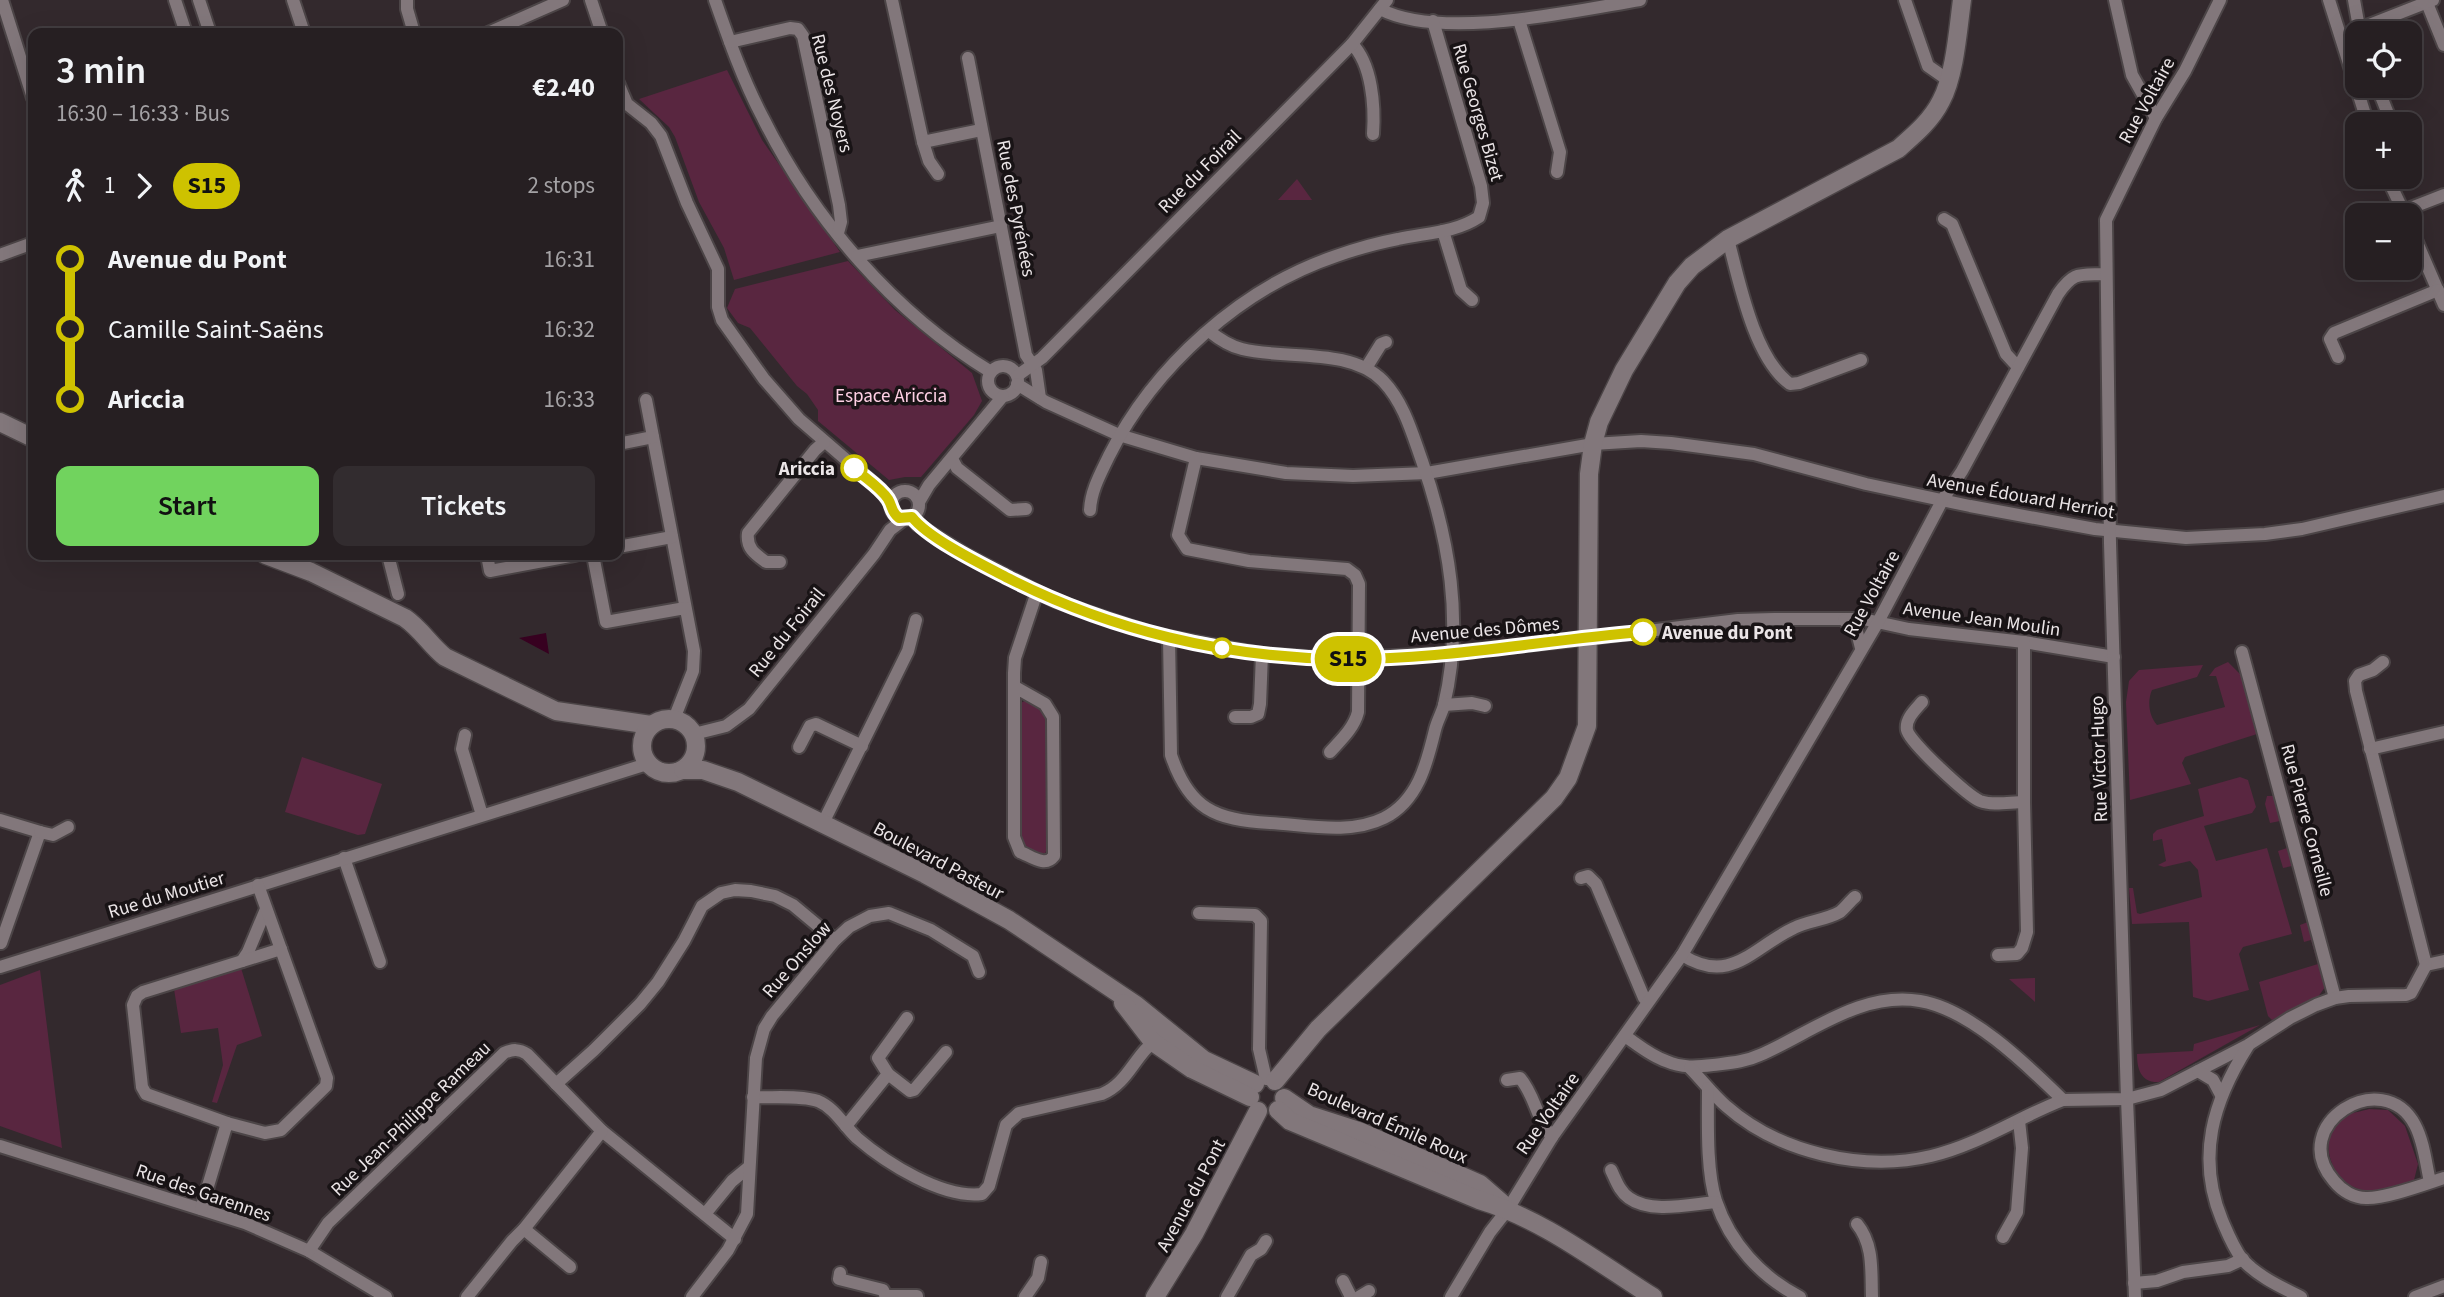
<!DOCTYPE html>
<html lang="en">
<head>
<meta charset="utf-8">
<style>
  body { margin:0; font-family:"Source Sans 3",sans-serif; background:#322c2f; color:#f1f3f6; height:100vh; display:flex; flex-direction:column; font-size:26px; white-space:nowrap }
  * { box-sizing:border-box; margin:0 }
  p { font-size:23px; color:#a4a2a5 }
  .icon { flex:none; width:38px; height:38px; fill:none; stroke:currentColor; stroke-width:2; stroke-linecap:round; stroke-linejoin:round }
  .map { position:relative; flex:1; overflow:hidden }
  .details { position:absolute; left:28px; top:28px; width:595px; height:532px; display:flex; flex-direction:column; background:#261f22; border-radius:14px; box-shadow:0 7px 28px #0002,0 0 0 2px #423d40 }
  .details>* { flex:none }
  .badge { padding:0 14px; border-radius:23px; font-size:24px; line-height:46px }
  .buttons { position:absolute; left:2345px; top:21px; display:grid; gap:14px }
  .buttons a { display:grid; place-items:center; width:77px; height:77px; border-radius:14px; background:#261f22; box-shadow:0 7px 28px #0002,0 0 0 2px #423d40; font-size:35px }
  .map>.badge { position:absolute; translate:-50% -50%; box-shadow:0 0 0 4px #fff }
  .legs { display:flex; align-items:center; gap:10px; height:77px; padding:0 28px; font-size:23px }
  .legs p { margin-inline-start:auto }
  .head { display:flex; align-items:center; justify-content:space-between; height:119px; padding:0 28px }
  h1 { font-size:38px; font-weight:600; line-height:52px }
  .cta { display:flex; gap:14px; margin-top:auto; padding:14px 28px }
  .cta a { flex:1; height:80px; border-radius:14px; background:#71d35e; color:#111; font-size:28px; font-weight:600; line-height:80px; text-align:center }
  .cta a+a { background:#322c2f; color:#f1f3f6 }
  ul { padding:0 28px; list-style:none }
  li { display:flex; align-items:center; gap:24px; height:70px; font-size:26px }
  li i { display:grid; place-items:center; width:10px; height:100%; margin:0 9px; background:currentColor }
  li i::after { content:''; width:18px; height:18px; margin:-9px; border:5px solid; border-radius:50%; background:#261f22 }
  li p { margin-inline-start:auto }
  li:first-child i { background:linear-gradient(#0000 50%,currentColor 0) }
  li:last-child i { background:linear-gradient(currentColor 50%,#0000 0) }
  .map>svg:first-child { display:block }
</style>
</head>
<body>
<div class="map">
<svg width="2444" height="1297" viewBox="0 0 2444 1297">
  <rect width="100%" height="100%" fill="#33292d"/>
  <g fill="#592640">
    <path d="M 727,70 L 762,140 L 840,252 L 734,280 L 724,248 L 699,202 L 675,137 L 669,127 L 639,99 Z"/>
    <path d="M 1297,179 L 1312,200 L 1278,200 Z"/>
    <path d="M 848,261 L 895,310 L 972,373 L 982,401 L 974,415 L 921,477 L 905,477 L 889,480 L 818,421 L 818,410 L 807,394 L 797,386 L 750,328 L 738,323 L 727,308 L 735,289 Z"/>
    <path d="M 2228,662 L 2241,675 L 2257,734 L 2185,757 L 2182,763 L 2191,784 L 2130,800 L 2126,702 L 2129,681 L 2139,670 L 2203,665 L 2197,677 L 2152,690 C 2147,701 2149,716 2157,725 L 2225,707 L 2216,676 L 2209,676 L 2215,668 Z"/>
    <path d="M 1026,700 L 1042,708 L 1047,718 L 1048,848 L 1045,853 L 1040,854 L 1024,847 L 1020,836 L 1019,704 Z"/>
    <path d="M 302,757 L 382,784 L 365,834 L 358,835 L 285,812 Z"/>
    <path d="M 2240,777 L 2248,780 L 2256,807 L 2252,813 L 2204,826 L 2216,861 L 2267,848 L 2292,934 L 2243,947 L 2239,954 L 2249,990 L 2208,1001 L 2193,997 L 2189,922 L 2132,924 L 2129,888 L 2133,888 L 2137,913 L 2140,914 L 2202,897 L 2198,870 L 2190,861 L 2164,867 L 2158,865 L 2166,861 L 2162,839 L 2153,841 L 2153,834 L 2157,830 L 2204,816 L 2198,789 Z"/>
    <path d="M 2267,796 L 2276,796 L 2325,977 L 2325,987 L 2318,997 L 2272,1020 L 2268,1016 L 2259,982 L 2318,964 L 2311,940 L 2304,942 L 2300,925 L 2308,922 L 2292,866 L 2283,868 L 2278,851 L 2287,848 L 2280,821 L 2270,823 L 2265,804 Z"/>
    <path d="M 241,968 L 262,1036 L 237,1045 L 217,1103 L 212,1102 L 223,1065 L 218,1028 L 181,1033 L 174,989 Z"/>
    <path d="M 40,970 L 62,1148 L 0,1126 L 0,985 Z"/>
    <path d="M 2035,978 L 2035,1002 L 2009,979 Z"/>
    <path d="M 2260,1025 L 2159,1082 C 2141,1083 2137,1069 2137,1054 L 2193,1051 L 2194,1044 Z"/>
    <path d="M 2369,1109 L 2388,1110 L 2405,1126 L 2418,1164 L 2414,1180 C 2401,1184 2385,1191 2372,1191 C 2333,1192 2310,1135 2348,1115 C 2354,1112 2363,1111 2369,1109 Z"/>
  </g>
  <path fill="#370120" d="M 546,633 L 549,654 L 519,638 Z"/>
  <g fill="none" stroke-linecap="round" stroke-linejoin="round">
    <g stroke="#4c4547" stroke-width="16">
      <g id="street">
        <path d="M 2,0 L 33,98"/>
        <path d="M 175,0 L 186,33"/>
        <path d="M 199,0 L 210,33"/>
        <path d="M 293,0 L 304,33"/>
        <path d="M 407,0 L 407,9 L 414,33"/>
        <path d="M 591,0 L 602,33"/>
        <path d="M 715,0 C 729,40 743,80 763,118 C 813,219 894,313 991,372"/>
        <path d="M 892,0 L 923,142 L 981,130"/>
        <path d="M 1905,0 L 1928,66 L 1948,80"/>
        <path d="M 2115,0 L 2132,75 L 2156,118"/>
        <path d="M 2329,0 L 2368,124"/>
        <path d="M 2354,0 L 2360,33"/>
        <path d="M 2427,3 L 2444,45"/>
        <path d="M 1380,9 C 1441,41 1573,11 1640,0"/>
        <path d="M 1519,20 L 1560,152 L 1557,172"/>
        <path d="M 2359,29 L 2433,0"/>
        <path d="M 488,33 L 563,0"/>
        <path d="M 730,42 L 790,28 L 798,29 L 803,36 L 839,205 L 841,222 L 838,233"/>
        <path d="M 1352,44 C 1372,64 1375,106 1373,134"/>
        <path d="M 968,58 L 1026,355 L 1036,370 L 1040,398"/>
        <path d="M 618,83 L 627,104 L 651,123 L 661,136 L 687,203 L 718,269 L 718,307 L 722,320 L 764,379 L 799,419 L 880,489 L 890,502"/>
        <path d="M 2377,86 L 2392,124"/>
        <path d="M 923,142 L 929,161 L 938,174"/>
        <path d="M 2410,171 L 2412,178"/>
        <path d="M 2387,177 L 2405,215"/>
        <path d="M 2403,211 L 2444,195"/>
        <path d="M 1944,219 L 1952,224 L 2006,354 L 2018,367"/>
        <path d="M 2410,226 L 2444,305"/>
        <path d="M 1443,231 L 1461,290 L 1472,300"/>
        <path d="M 1728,239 C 1739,281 1754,358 1790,384 L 1799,383 L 1861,360"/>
        <path d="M 0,255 L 33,243"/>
        <path d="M 857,256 L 1001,226"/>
        <path d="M 2338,357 L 2330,339 L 2334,333 L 2438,290"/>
        <circle cx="1003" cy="381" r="15"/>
        <path d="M 1366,368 L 1381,344 L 1386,342"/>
        <path d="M 1017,376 L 1042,358 L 1352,44 L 1387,0"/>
        <path d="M 1017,384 L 1046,402 L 1119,435 L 1196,458 L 1286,473 L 1353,476 L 1427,473 L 1593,444 L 1641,441 L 1671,443 L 1754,454 L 1866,484 L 1970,506 L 2095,529 L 2186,538 L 2265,534 L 2302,529 L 2444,496"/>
        <path d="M 646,400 L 694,651 L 693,671 L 674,719"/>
        <path d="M 618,444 L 653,437"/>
        <path d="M 1196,458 L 1178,535 L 1187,549 L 1249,561 L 1347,569 L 1355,575 L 1359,584 L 1358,712 C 1354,728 1341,740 1330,752"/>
        <path d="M 952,459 L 957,468 L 1010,510 L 1026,509"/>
        <circle cx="905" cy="505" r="14"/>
        <path d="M 919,502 L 929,485 L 1003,396"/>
        <path d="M 1090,510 C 1091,490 1101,473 1109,456 C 1154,366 1241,288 1336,256 C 1356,249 1377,243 1398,239 C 1425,233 1455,233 1479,217 L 1483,203 L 1481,186 L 1433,21"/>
        <path d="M 912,518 L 918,525 L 965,554 L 1055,601 L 1154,634 L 1262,654 L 1336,659 L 1437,654 L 1566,641 L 1738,620 L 1774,619 L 1863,619 L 1909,629 L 2024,642 L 2114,657"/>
        <path d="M 618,547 L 672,537"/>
        <path d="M 388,555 L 398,594"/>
        <path d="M 487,555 L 490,571 L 575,555"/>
        <path d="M 593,555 L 606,622 L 685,608"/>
        <path d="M 780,562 L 766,562 C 755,554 746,548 748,533 L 815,450 L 824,442"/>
        <path d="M 1844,620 L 1857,632 L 1861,648"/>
        <path d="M 1169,638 L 1171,755 C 1189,809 1215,820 1270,823 C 1306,825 1350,835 1384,818 C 1418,801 1427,763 1435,730 C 1437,721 1442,713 1444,705 C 1464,622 1449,539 1422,461 C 1412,433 1404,403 1383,381 C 1350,347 1285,360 1242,349 C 1229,346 1219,339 1209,331"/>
        <path d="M 2242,652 L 2335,998"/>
        <path d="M 2383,662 L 2373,670 L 2359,675 L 2355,681 L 2356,691 L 2426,965"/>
        <path d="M 1015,687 L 1045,704 L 1053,717 L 1054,856 C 1045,868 1031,856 1020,852 L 1014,837 L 1014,673 L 1015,658 L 1037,592"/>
        <path d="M 1922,702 C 1915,710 1905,719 1907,730 C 1909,742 1968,796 1980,801 C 1993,806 2010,802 2024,802"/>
        <path d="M 1444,705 L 1472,703 L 1485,706"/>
        <path d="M 1235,717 L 1251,717 L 1258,714 L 1260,704 L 1262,654"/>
        <path d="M 694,734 L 726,726 L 749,709 L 874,554 L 890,530 L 903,520"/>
        <path d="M 465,735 L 462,749 L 482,815"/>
        <path d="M 799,747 L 810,726 L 816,724 L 862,746"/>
        <path d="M 2370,749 L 2444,732"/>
        <path d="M 0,820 L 40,832 L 1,943"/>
        <path d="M 823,823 L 908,651 L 916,620"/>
        <path d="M 40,832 L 53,835 L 68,827"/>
        <path d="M 344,858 L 380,962"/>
        <path d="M 1581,878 L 1588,876 L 1596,884 L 1644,998 L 1648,1001"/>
        <path d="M 1199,913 L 1255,915 L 1261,921 L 1259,1049 L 1266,1079"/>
        <path d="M 1682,955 C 1731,986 1753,947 1794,928 C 1808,921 1826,920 1840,912 C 1845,908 1850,901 1855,897"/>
        <path d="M 1998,955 L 2017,954 L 2022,948 L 2027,932 L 2024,802 L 2024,642"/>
        <path d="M 242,961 L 248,952 L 266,909"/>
        <path d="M 2426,965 L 2444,961"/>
        <path d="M 0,967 L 647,764"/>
        <path d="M 1625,1036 C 1638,1045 1651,1056 1666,1061 C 1682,1068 1696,1067 1713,1065 C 1729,1063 1745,1062 1760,1055 C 1811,1033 1861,991 1920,1001 C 1970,1009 2027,1065 2063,1100 L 2127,1099 L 2161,1090 L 2248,1045 L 2290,1018 L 2316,1005 L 2335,998 L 2349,996 L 2406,995 L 2411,993 L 2426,965"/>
        <path d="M 2248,1046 C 2213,1101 2196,1157 2222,1220 C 2228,1234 2233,1247 2242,1259 C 2257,1276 2281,1287 2301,1297"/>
        <path d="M 1690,1068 C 1702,1080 1713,1095 1726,1106 C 1779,1153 1863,1172 1931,1156 C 1978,1145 2019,1117 2063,1100"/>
        <path d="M 2198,1071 L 2213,1080 L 2221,1095"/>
        <path d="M 888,1074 L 910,1091 L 914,1090 L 946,1052"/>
        <path d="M 1507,1080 L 1520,1078 C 1535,1095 1537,1121 1552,1137"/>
        <path d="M 556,1084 L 594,1050 L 640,1004 L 658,982 L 684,941 L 702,906 L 721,893 L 735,890 L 751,891 L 775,896 L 793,905 L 835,940"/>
        <path d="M 1708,1088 C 1708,1120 1706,1171 1716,1201 C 1730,1243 1761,1277 1800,1297"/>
        <path d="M 753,1097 C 771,1098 801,1095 818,1101 C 835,1108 844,1126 857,1138 C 886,1163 943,1199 982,1194 L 989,1186 L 1006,1125 L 1019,1113 L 1102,1094 C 1129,1083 1135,1053 1159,1038"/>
        <path d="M 227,1123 L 146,1094 L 142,1087 L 133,1005 L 137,996 L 143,992 L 281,949"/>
        <path d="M 846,1126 L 888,1074 L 878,1058 L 907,1018"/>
        <path d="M 0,1146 L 245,1223 L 309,1251 L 386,1297"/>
        <path d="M 1611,1170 C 1616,1180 1619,1191 1629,1198 C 1651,1214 1691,1204 1716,1202"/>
        <path d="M 2430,1182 C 2426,1164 2424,1142 2415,1125 C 2383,1064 2285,1125 2334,1181 C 2342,1191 2354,1198 2366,1198 C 2385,1199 2425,1184 2444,1178"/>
        <path d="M 201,1209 L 227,1123 L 265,1133 L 281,1130 L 326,1086 L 327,1078 L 258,885"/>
        <path d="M 705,1214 L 732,1181 L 749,1167"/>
        <path d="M 1857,1224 C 1874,1245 1871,1271 1872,1297"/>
        <path d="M 524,1229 L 570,1267"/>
        <path d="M 2003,1237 L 2017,1212 L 2022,1148 L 2019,1121"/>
        <path d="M 309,1251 L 328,1223 L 504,1053 C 513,1049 519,1049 527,1054 L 602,1131 L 735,1239"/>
        <path d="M 840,1273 L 839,1279 L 883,1290 L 886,1297"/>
        <path d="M 1343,1281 L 1351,1297"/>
        <path d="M 2134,1283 L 2157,1281 L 2183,1272 L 2228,1266 L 2243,1259"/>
        <path d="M 887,1296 L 917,1296"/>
        <path d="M 467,1297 L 512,1241 L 524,1229 L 602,1131"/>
        <path d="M 692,1297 L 728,1250 L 747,1214 L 756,1058 L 764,1029 L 772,1016 L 835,940 L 849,927 L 870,916 L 889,913 L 931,930 L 973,956 L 979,972"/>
        <path d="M 1025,1297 L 1038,1278 L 1041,1262"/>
        <path d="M 1227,1297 L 1251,1255 L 1261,1249 L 1266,1241"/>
        <path d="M 1359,1297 L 1369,1291"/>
        <path d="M 1451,1297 L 1490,1232 L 1508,1209 L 1552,1137 L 1682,955 L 1878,622 L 1943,499 L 1962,471 L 2058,294 C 2074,271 2079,275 2105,274"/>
        <path d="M 2135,1297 L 2127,1099 L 2110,543 L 2106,220 L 2156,118 L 2185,71 L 2220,0"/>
        <path d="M 2415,1297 L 2444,1286"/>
      </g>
    </g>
    <g stroke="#4c4547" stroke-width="21">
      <g id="secondary">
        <path d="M 0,422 L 33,438"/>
        <path d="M 266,555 L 311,572 L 405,618 C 421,629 430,645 445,657 L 556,711 L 651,725"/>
        <circle cx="669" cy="746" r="27"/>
        <path d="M 683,770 L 703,770 L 738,782 L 925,874 L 1009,920 L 1136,1005 L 1204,1060 L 1255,1084"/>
        <path d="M 1123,1003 L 1153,1042 L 1192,1069 L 1250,1097"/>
        <path d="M 1275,1081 L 1318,1029 L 1554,798 L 1568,778 L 1587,726 L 1589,474 L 1593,444 L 1599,422 L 1624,370 L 1677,283 L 1692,266 L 1728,239 L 1898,149 C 1914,135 1931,121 1941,101 C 1955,75 1958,29 1962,0"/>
        <path d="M 1284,1098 L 1309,1115 L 1359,1131 L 1480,1184 L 1503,1204"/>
        <path d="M 1278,1110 L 1290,1121 L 1479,1200 C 1543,1219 1597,1262 1653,1297"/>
        <path d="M 1155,1297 L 1194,1234 L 1258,1111"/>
      </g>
    </g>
    <use href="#street" stroke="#82777b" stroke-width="12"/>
    <use href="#secondary" stroke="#82777b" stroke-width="18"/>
  </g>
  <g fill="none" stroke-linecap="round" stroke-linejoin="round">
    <g stroke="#fff" stroke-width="16">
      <path id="line-1" d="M 854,468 C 865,478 880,487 888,499 C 893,507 891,512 899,518 L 912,517 C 929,539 985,566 1010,579 C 1111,630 1224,657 1337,659 C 1439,661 1541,640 1643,632"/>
    </g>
    <use href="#line-1" stroke="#cec200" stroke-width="10"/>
  </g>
  <g fill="#fff" stroke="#cec200" stroke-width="3.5">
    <circle cx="854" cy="468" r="12"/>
    <circle cx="1643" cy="632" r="12"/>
    <circle cx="1222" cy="648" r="9"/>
  </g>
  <g text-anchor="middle" stroke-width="7" stroke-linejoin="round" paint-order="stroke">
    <g font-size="19" fill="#ebe5e7" stroke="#181315">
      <text transform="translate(833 93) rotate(76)" y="7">Rue des Noyers</text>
      <text transform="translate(2146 100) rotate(-61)" y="7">Rue Voltaire</text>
      <text transform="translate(1479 112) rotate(74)" y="7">Rue Georges Bizet</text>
      <text transform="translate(1199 171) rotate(-45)" y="7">Rue du Foirail</text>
      <text transform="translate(1017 208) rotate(79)" y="7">Rue des Pyrénées</text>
      <text transform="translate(2021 495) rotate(10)" y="7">Avenue Édouard Herriot</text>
      <text transform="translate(1871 593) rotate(-61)" y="7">Rue Voltaire</text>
      <text transform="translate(1982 618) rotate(8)" y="7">Avenue Jean Moulin</text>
      <text transform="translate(1485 629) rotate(-5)" y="7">Avenue des Dômes</text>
      <text transform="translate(786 632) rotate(-51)" y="7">Rue du Foirail</text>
      <text transform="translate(2098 759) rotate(-92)" y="7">Rue Victor Hugo</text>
      <text transform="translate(2308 820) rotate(75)" y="7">Rue Pierre Corneille</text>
      <text transform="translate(939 860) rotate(28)" y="7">Boulevard Pasteur</text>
      <text transform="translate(166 894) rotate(-17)" y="7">Rue du Moutier</text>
      <text transform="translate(796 959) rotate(-49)" y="7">Rue Onslow</text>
      <text transform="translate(1547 1113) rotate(-55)" y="7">Rue Voltaire</text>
      <text transform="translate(410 1118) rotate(-44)" y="7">Rue Jean-Philippe Rameau</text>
      <text transform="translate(1388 1122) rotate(24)" y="7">Boulevard Émile Roux</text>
      <text transform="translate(204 1192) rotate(19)" y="7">Rue des Garennes</text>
      <text transform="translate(1190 1195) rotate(-62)" y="7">Avenue du Pont</text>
    </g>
    <g font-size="19" fill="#fed0e4" stroke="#181315">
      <text x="891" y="402">Espace Ariccia</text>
    </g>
    <g font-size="19" font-weight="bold" fill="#ebe5e7" stroke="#181315" text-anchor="end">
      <text x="835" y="475">Ariccia</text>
      <text x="1662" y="639" text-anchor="start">Avenue du Pont</text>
    </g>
  </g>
</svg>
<div class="buttons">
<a><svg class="icon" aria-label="locate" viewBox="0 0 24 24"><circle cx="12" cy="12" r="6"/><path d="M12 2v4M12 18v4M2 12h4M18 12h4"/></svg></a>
<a>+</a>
<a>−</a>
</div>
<b class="badge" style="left:1348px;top:659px;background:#cec200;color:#111">S15</b>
<section class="details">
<div class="head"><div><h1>3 min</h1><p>16:30 – 16:33 · Bus</p></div><b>€2.40</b></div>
<div class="legs"><svg class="icon" aria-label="walk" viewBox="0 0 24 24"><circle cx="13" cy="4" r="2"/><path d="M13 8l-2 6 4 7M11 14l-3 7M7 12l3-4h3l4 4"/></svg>1<svg class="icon" aria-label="forward" viewBox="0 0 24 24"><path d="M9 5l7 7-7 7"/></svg><b class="badge" style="background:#cec200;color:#111">S15</b><p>2 stops</p></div>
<ul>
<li><i style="color:#cec200"></i><b>Avenue du Pont</b><p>16:31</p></li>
<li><i style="color:#cec200"></i><span>Camille Saint-Saëns</span><p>16:32</p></li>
<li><i style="color:#cec200"></i><b>Ariccia</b><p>16:33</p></li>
</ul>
<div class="cta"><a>Start</a><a>Tickets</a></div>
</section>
</div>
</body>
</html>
